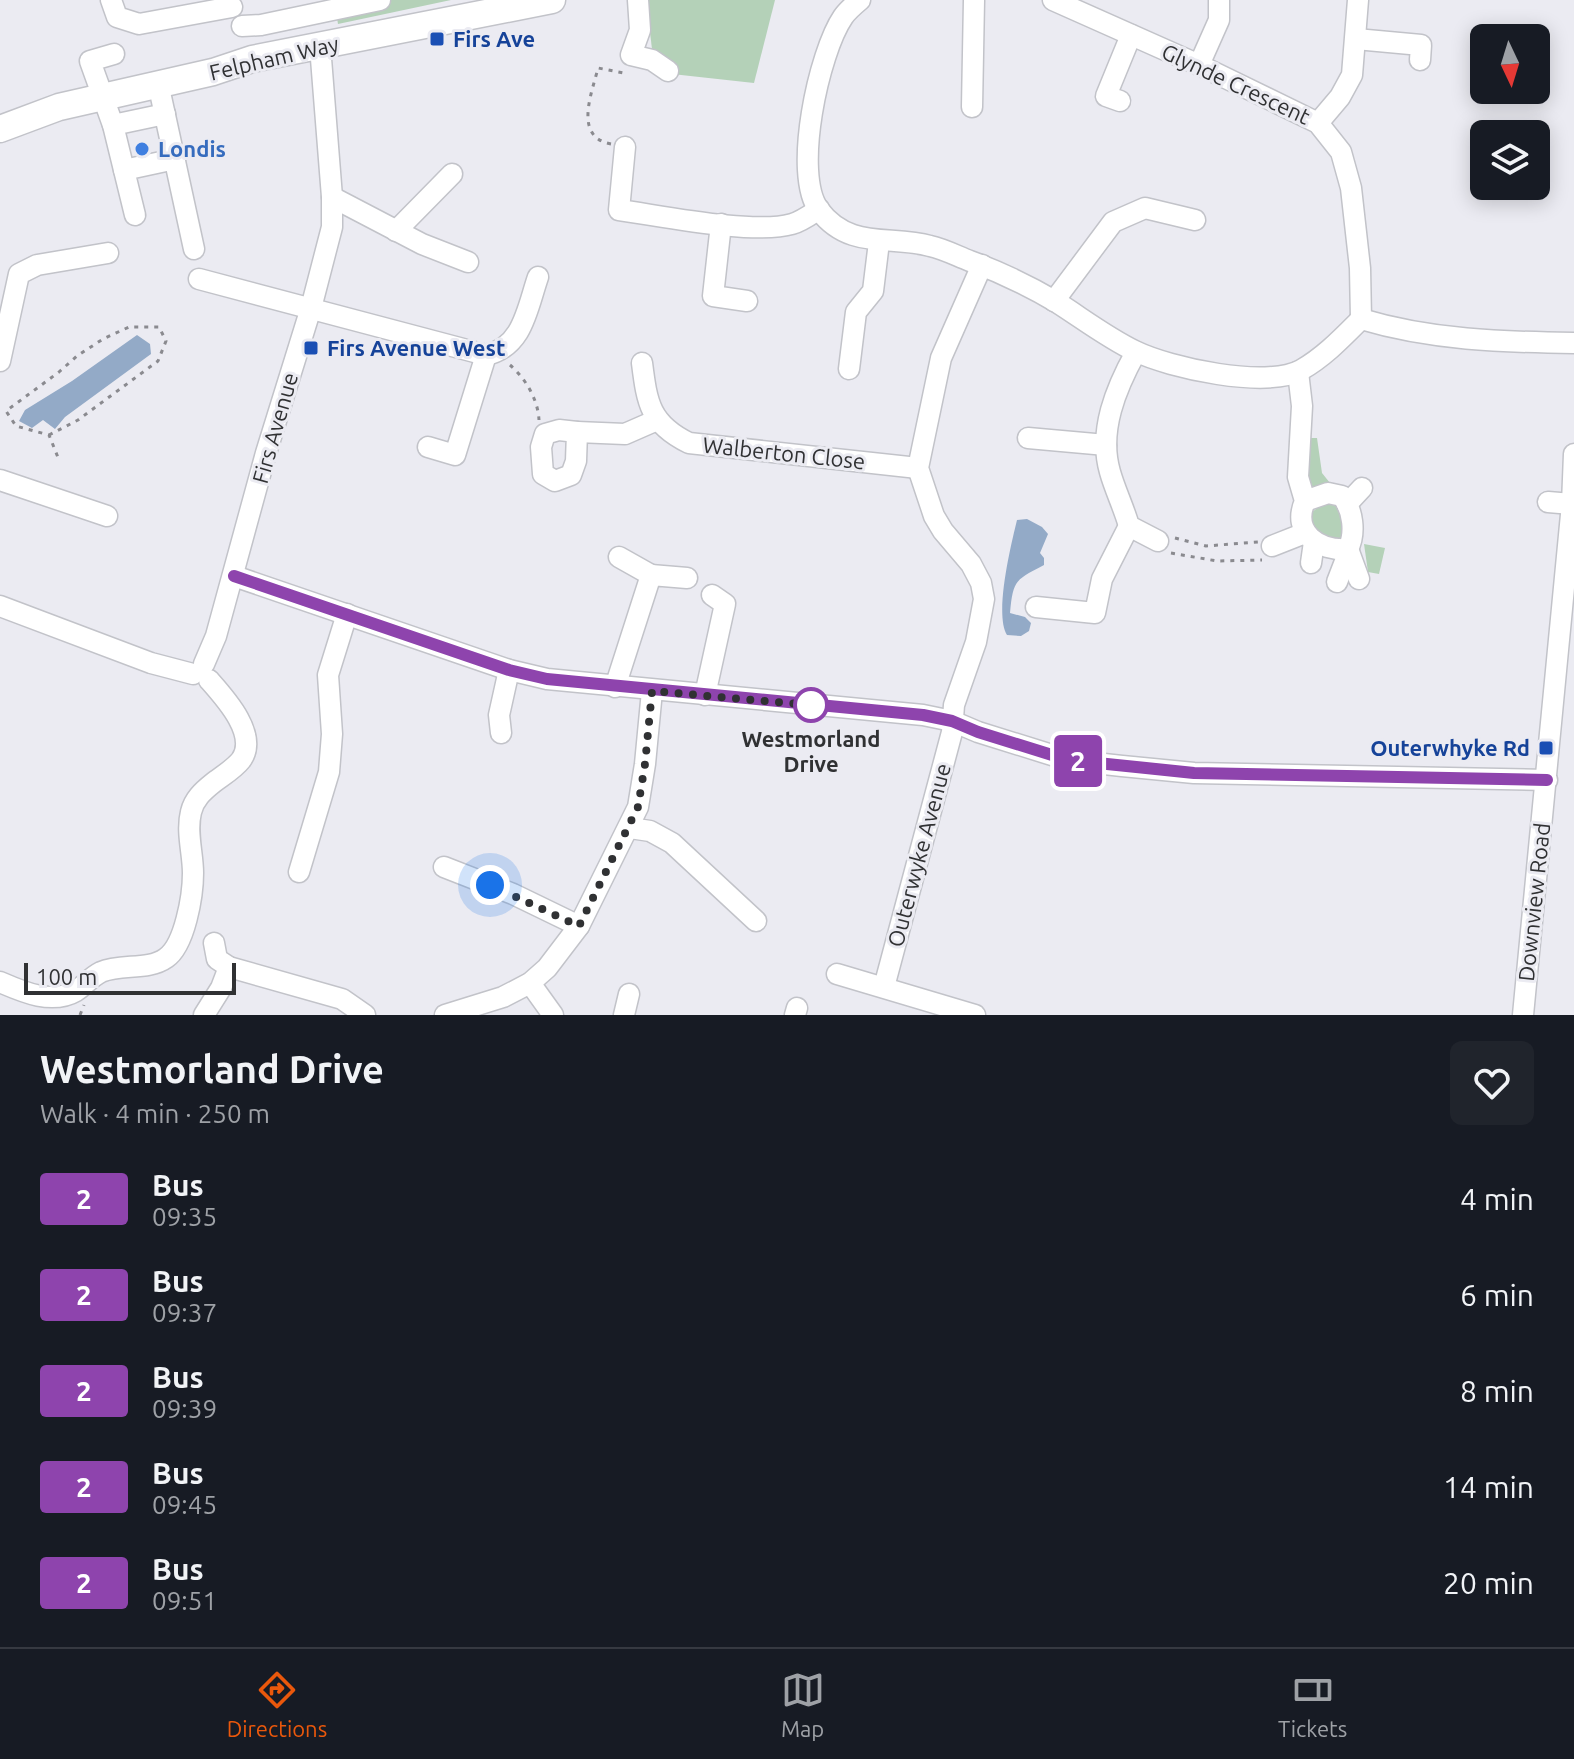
<!DOCTYPE html>
<html lang="en">
<head>
<meta charset="utf-8">
<style>
  body { margin:0; font-family:Ubuntu,sans-serif; background:#20242c; color:#f1f3f6; height:100vh; display:flex; flex-direction:column; font-size:30px; white-space:nowrap }
  * { box-sizing:border-box; margin:0 }
  p { font-size:26px; color:#9ea1a6 }
  .icon { flex:none; width:44px; height:44px; fill:none; stroke:currentColor; stroke-width:2; stroke-linecap:round; stroke-linejoin:round }
  .map { position:relative; height:1015px; overflow:hidden }
  .drawer { display:flex; flex-direction:column; background:#171b24; flex:1 }
  .drawer>* { flex:none }
  .badge { padding:0 16px; border-radius:6px; font-size:28px; line-height:52px }
  .needle { width:52px; rotate:176deg }
  .fabs { position:absolute; left:1470px; top:24px; display:grid; gap:16px }
  .fabs a { display:grid; place-items:center; width:80px; height:80px; border-radius:12px; background:#171b24; box-shadow:0 4px 20px #0003; font-size:40px }
  .scale { position:absolute; left:24px; bottom:20px; width:212px; box-sizing:border-box; padding-left:8px; border:4px solid #303133; border-top:0; font-size:22px; line-height:28px; white-space:nowrap; color:#303133; -webkit-text-stroke:6px #ebebf2; paint-order:stroke }
  .you { position:absolute; width:40px; height:40px; margin:-20px; border:6px solid #fff; border-radius:50%; background:#1a73e8; box-shadow:0 0 0 12px #1a73e833 }
  .map>.badge { position:absolute; translate:-50% -50%; box-shadow:0 0 0 4px #fff }
  .round { display:grid; place-items:center; flex:none; width:84px; height:84px; border-radius:12px; background:#20242c }
  .summary { display:flex; align-items:center; justify-content:space-between; height:136px; padding:0 40px }
  h1 { font-size:38px; font-weight:600; line-height:60px }
  ul { padding:0; list-style:none }
  li { display:flex; align-items:center; gap:24px; height:96px; padding:0 40px }
  li div { flex:1 }
  li b { display:block; font-size:30px }
  li em { font-style:normal }
  li .badge { min-width:88px; font-weight:700; text-align:center }
  .menu { display:flex; justify-content:space-around; align-items:center; height:112px; border-top:2px solid #363941; background:#171b24; font-size:22px; color:#9ea1a6 }
  .menu a { display:grid; justify-items:center; gap:4px }
  .menu .current { color:#ea580c }
  .map>svg:first-child { display:block }
</style>
</head>
<body>
<div class="map">
<svg width="1574" height="1015" viewBox="0 0 1574 1015">
  <rect width="100%" height="100%" fill="#ebebf2"/>
  <g fill="#b4d1b8">
    <path d="M 390,0 L 451,0 L 338,24 L 336,12 Z"/>
    <path d="M 646,0 L 775,0 L 754,83 L 672,74 L 653,57 Z"/>
    <path d="M 1304,438 L 1317,438 L 1322,473 L 1330,483 L 1318,490 L 1307,483 Z"/>
    <path d="M 1328,500 L 1341,505 L 1346,522 L 1340,542 L 1317,534 L 1308,515 Z"/>
    <path d="M 1364,544 L 1385,548 L 1379,574 L 1368,572 Z"/>
  </g>
  <g fill="#93aac7">
    <path d="M 137,335 L 150,344 L 151,354 L 65,417 L 55,429 L 43,420 L 32,428 L 19,421 L 25,410 L 72,381 Z"/>
    <path d="M 1027,519 L 1042,527 L 1048,534 L 1040,553 L 1044,558 L 1044,565 C 1016,580 1013,579 1010,613 L 1025,617 L 1031,623 L 1029,631 L 1021,636 L 1007,635 C 994,614 1011,545 1017,520 Z"/>
  </g>
  <g fill="none" stroke-linecap="round" stroke-linejoin="round">
    <g stroke="#c2c3c9" stroke-width="23">
      <g id="minor">
        <path d="M 111,0 L 117,17 L 139,24 L 232,7"/>
        <path d="M 638,0 L 640,30 L 631,55 L 652,60 L 668,71"/>
        <path d="M 860,0 C 854,5 847,11 843,17 C 819,52 792,174 819,210 C 849,250 890,235 930,246 C 944,249 957,256 970,261 C 1000,272 1031,287 1058,303 C 1083,319 1108,338 1135,351 C 1170,368 1266,389 1301,370 C 1324,357 1342,338 1361,319"/>
        <path d="M 1053,0 L 1199,65 L 1318,123 L 1341,152 L 1351,188 L 1360,268 L 1361,319"/>
        <path d="M 242,26 L 261,25 L 380,0"/>
        <path d="M 1356,39 L 1421,45 L 1420,60"/>
        <path d="M 114,54 L 90,61 L 113,125 L 124,170"/>
        <path d="M 1199,65 L 1219,20 L 1219,0"/>
        <path d="M 158,83 L 194,249"/>
        <path d="M 1120,101 L 1106,96 L 1131,35"/>
        <path d="M 972,107 L 974,0"/>
        <path d="M 1318,123 L 1340,97 L 1352,75 L 1358,0"/>
        <path d="M 113,125 L 165,114"/>
        <path d="M 625,147 L 619,210 C 662,216 753,235 792,224 C 802,221 810,215 819,209"/>
        <path d="M 332,197 L 422,244 L 468,262"/>
        <path d="M 135,215 L 124,170 L 175,159"/>
        <path d="M 721,224 L 713,296 L 747,301"/>
        <path d="M 396,231 L 452,174"/>
        <path d="M 199,279 L 486,355 C 523,347 527,309 538,277"/>
        <path d="M 1054,301 L 1113,222 L 1145,208 L 1195,220"/>
        <path d="M 1361,319 C 1431,340 1501,342 1574,343"/>
        <path d="M 1136,352 C 1116,388 1098,431 1110,472 C 1115,490 1124,508 1129,526 L 1158,541"/>
        <path d="M 0,361 L 19,274 L 37,265 L 108,253"/>
        <path d="M 642,363 C 647,403 650,424 689,443 L 918,468"/>
        <path d="M 849,369 L 856,312 L 873,291 L 879,242"/>
        <path d="M 1298,372 L 1302,406 L 1298,477 L 1305,501 C 1291,533 1319,551 1348,549 L 1359,579"/>
        <path d="M 559,430 L 577,432 L 576,461 L 571,475 L 555,481 L 543,474 L 541,447 L 545,434 Z"/>
        <path d="M 577,432 L 625,434 L 657,420"/>
        <path d="M 1028,438 L 1106,445"/>
        <path d="M 428,447 L 455,455 L 486,355"/>
        <path d="M 0,480 L 107,516"/>
        <path d="M 1305,501 L 1328,493 L 1342,496 C 1353,510 1356,533 1348,549"/>
        <path d="M 1548,502 L 1572,504"/>
        <path d="M 1347,504 L 1362,488"/>
        <path d="M 1272,546 L 1305,533"/>
        <path d="M 619,557 L 651,575"/>
        <path d="M 1311,563 L 1314,542"/>
        <path d="M 234,576 L 509,670 L 547,679 L 923,715 L 952,721 L 978,732 L 1068,760 L 1122,766 L 1194,773 L 1547,780"/>
        <path d="M 1337,582 L 1349,551"/>
        <path d="M 0,606 L 151,663 L 193,674"/>
        <path d="M 1036,607 L 1095,613 L 1102,579 L 1129,526"/>
        <path d="M 204,664 L 216,636 L 266,453 L 311,308 L 332,227 L 332,197 L 320,46"/>
        <path d="M 615,687 L 651,575 L 687,578"/>
        <path d="M 705,695 L 725,604 L 712,595"/>
        <path d="M 501,733 L 499,715 L 509,670"/>
        <path d="M 630,828 L 650,831 L 672,843 L 756,921"/>
        <path d="M 444,867 L 513,894 L 579,926"/>
        <path d="M 299,872 L 329,772 L 332,734 L 328,675 L 347,614"/>
        <path d="M 214,943 L 217,959 L 229,967 L 342,999 L 365,1015"/>
        <path d="M 837,974 L 975,1015"/>
        <path d="M 0,982 C 23,992 52,1005 76,991 C 85,985 91,977 101,972 C 121,963 148,971 166,958 C 185,945 193,895 193,873 C 193,853 186,832 191,812 C 194,799 203,791 213,783 C 222,776 234,769 241,760 C 259,735 225,698 209,680"/>
        <path d="M 530,983 L 553,1015"/>
        <path d="M 884,987 L 952,732 L 954,705 L 976,642 L 984,599 L 981,583 L 971,564 L 943,531 L 934,516 L 918,468 L 941,358 L 982,265"/>
        <path d="M 204,1015 L 221,988 L 229,967"/>
        <path d="M 445,1015 L 503,997 L 530,983 L 547,968 L 579,926 L 638,807 L 645,764 L 652,691"/>
        <path d="M 624,1015 L 629,994"/>
        <path d="M 795,1015 L 797,1008"/>
        <path d="M 1523,1015 L 1572,504 L 1574,454"/>
      </g>
    </g>
    <g stroke="#c2c3c9" stroke-width="29">
      <path id="major" d="M 0,129 L 59,107 L 213,72 L 252,59 L 552,0"/>
    </g>
    <g stroke="#8a8a8f" stroke-width="3" stroke-dasharray="4 6" stroke-linecap="butt">
      <path d="M 611,144 C 573,137 592,93 598,68 L 624,73 L 626,70"/>
      <path d="M 510,365 C 525,378 538,399 539,420"/>
      <path d="M 49,435 L 78,420 L 158,361 L 166,341 L 159,327 L 129,327 L 103,339 L 77,356 L 59,372 L 6,411 L 16,426 L 49,435 L 59,460"/>
      <path d="M 1175,538 L 1206,546 L 1258,542"/>
      <path d="M 1171,553 L 1217,561 L 1262,560"/>
      <path d="M 80,1015 L 84,1005"/>
    </g>
    <use href="#minor" stroke="#fff" stroke-width="20"/>
    <use href="#major" stroke="#fff" stroke-width="26"/>
  </g>
  <g fill="none" stroke-linecap="round" stroke-linejoin="round">
    <g stroke="#fff" stroke-width="18">
      <path id="line" d="M 234,576 L 509,670 L 547,679 L 923,715 L 952,721 L 978,732 L 1068,760 L 1146,768 L 1194,773 L 1547,780"/>
    </g>
    <use href="#line" stroke="#8e44ad" stroke-width="12"/>
    <path stroke="#303133" stroke-width="8" stroke-dasharray="0 14.4" d="M 490,885 L 579,926 L 638,807 L 645,764 L 652,691 L 822,706 L 811,705"/>
  </g>
  <g fill="#1a4fb4" stroke="#ebebf2" stroke-width="3">
    <rect x="429" y="31" width="16" height="16" rx="4"/>
    <rect x="303" y="340" width="16" height="16" rx="4"/>
    <rect x="1538" y="740" width="16" height="16" rx="4"/>
  </g>
  <circle fill="#3f7fe0" stroke="#ebebf2" stroke-width="3" cx="142" cy="149" r="8"/>
  <circle fill="#fff" stroke="#8e44ad" stroke-width="4" cx="811" cy="705" r="16"/>
  <g text-anchor="middle" stroke-width="6" stroke-linejoin="round" paint-order="stroke">
    <g font-size="22" font-weight="bold" fill="#164399" stroke="#ebebf2" text-anchor="start">
      <text x="453" y="47">Firs Ave</text>
      <text x="327" y="356">Firs Avenue West</text>
      <text x="1530" y="756" text-anchor="end">Outerwhyke Rd</text>
    </g>
    <g font-size="22" fill="#303133" stroke="#ebebf2">
      <text transform="translate(274 58) rotate(-13)" y="8">Felpham Way</text>
      <text transform="translate(1236 84) rotate(25)" y="8">Glynde Crescent</text>
      <text transform="translate(275 428) rotate(-74)" y="8">Firs Avenue</text>
      <text transform="translate(784 453) rotate(6)" y="8">Walberton Close</text>
      <text transform="translate(919 855) rotate(-75)" y="8">Outerwyke Avenue</text>
      <text transform="translate(1534 902) rotate(-84)" y="8">Downview Road</text>
    </g>
    <g font-size="22" font-weight="bold" fill="#366cbe" stroke="#ebebf2" text-anchor="start">
      <text x="158" y="157">Londis</text>
    </g>
    <g font-size="22" font-weight="bold" fill="#303133" stroke="#ebebf2">
      <text x="811" y="747">Westmorland<tspan x="811" dy="25">Drive</tspan></text>
    </g>
  </g>
</svg>
<div class="fabs">
<a><svg class="needle" viewBox="-14 -14 28 28"><path d="M0-13l5 13h-10z" fill="#e53935"/><path d="M0 13l5-13h-10z" fill="#9ea1a6"/></svg></a>
<a><svg class="icon" aria-label="layers" viewBox="0 0 24 24"><path d="M12 4l9 5-9 5-9-5zM3 14l9 5 9-5"/></svg></a>
</div>
<div class="scale">100 m</div>
<div class="you" style="left:490px;top:885px"></div>
<b class="badge" style="left:1078px;top:761px;background:#8e44ad;color:#fff">2</b>
</div>
<section class="drawer">
<div class="summary"><div><h1>Westmorland Drive</h1><p>Walk · 4 min · 250 m</p></div><a class="round"><svg class="icon" aria-label="heart" viewBox="0 0 24 24"><path d="M12 20l-8-8c-3-5 5-10 8-4 3-6 11-1 8 4z"/></svg></a></div>
<ul>
<li><span class="badge" style="background:#8e44ad;color:#fff">2</span><div><b>Bus</b><p>09:35</p></div><em>4 min</em></li>
<li><span class="badge" style="background:#8e44ad;color:#fff">2</span><div><b>Bus</b><p>09:37</p></div><em>6 min</em></li>
<li><span class="badge" style="background:#8e44ad;color:#fff">2</span><div><b>Bus</b><p>09:39</p></div><em>8 min</em></li>
<li><span class="badge" style="background:#8e44ad;color:#fff">2</span><div><b>Bus</b><p>09:45</p></div><em>14 min</em></li>
<li><span class="badge" style="background:#8e44ad;color:#fff">2</span><div><b>Bus</b><p>09:51</p></div><em>20 min</em></li>
</ul>
</section>
<nav class="menu">
<a class="current"><svg class="icon" aria-label="directions" viewBox="0 0 24 24"><path d="M12 3l9 9-9 9-9-9zM9 14v-3h6M13 9l2 2-2 2"/></svg>Directions</a>
<a><svg class="icon" aria-label="map" viewBox="0 0 24 24"><path d="M3 6l6-2 6 2 6-2v14l-6 2-6-2-6 2zM9 4v14M15 6v14"/></svg>Map</a>
<a><svg class="icon" aria-label="tickets" viewBox="0 0 24 24"><path d="M3 7h18v10H3zM15 7v10"/></svg>Tickets</a>
</nav>
</body>
</html>
